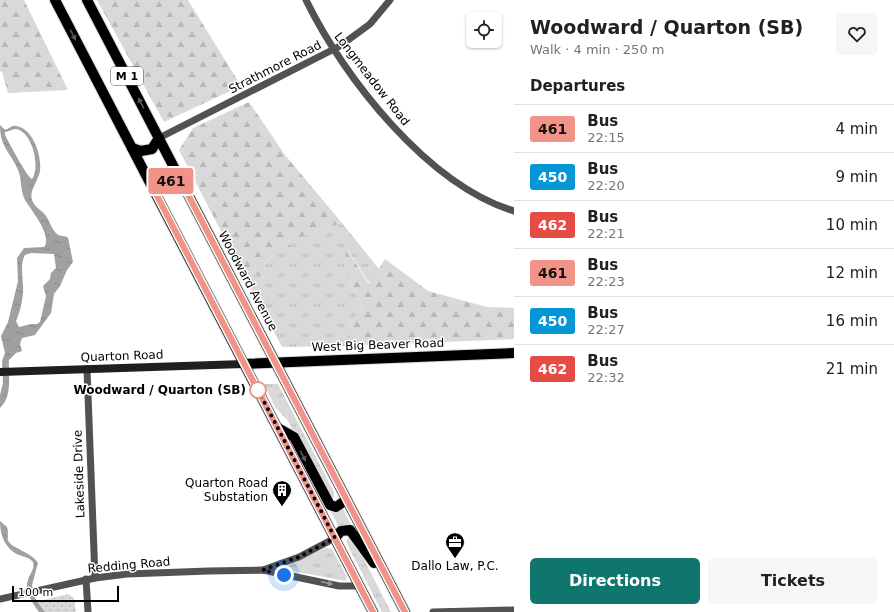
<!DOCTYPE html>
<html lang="en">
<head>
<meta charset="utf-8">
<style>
  body { margin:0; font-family:"DejaVu Sans",sans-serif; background:#f6f6f6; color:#202124; height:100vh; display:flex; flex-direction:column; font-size:15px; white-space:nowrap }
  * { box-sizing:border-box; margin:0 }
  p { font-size:13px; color:#757577 }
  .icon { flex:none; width:22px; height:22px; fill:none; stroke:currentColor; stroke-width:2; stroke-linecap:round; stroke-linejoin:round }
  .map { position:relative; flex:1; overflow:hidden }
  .details { display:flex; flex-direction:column; background:#fff; width:380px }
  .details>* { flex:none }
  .badge { padding:0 8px; border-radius:3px; font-size:14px; line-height:26px }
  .controls { position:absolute; left:466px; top:12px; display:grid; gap:8px }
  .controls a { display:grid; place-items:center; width:36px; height:36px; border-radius:6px; background:#fff; box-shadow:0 1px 3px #0004; font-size:20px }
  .scale { position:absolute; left:12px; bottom:10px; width:107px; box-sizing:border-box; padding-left:4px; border:2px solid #000; border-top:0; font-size:11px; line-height:14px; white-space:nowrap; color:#000; -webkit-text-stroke:3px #fff; paint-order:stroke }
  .you { position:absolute; width:20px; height:20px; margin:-10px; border:3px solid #fff; border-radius:50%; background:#1a73e8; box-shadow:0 0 0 6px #1a73e833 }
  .map>.badge { position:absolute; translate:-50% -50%; box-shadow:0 0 0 2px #fff }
  h2 { padding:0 16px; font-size:15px; line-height:36px }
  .round { display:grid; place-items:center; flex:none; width:42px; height:42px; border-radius:6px; background:#f6f6f6 }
  .summary { display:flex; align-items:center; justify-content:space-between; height:68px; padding:0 16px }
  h1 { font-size:19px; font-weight:600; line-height:30px }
  .button { display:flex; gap:8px; margin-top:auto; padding:8px 16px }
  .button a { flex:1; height:46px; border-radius:6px; background:#0f766e; color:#fff; font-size:16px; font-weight:600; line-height:46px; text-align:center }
  .button a+a { background:#f6f6f6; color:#202124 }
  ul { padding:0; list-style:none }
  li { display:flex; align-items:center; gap:12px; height:48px; padding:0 16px; border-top:1px solid #e0e0e0 }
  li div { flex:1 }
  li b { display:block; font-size:15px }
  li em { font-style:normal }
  li .badge { min-width:44px; font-weight:700; text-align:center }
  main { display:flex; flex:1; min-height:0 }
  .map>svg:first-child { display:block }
</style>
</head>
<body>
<main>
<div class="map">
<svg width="514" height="612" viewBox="0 0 514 612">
  <defs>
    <pattern id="grass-tufts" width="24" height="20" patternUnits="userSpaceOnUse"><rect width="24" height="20" fill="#d9d9d9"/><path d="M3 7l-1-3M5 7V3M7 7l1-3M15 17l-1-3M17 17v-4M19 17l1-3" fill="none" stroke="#b8b8b8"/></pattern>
    <pattern id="forest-firs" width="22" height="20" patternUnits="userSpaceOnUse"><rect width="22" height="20" fill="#d9d9d9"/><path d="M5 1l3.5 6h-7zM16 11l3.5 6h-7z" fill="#b8b8b8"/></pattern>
    <pattern id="park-dots" width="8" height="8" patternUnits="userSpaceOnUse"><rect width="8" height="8" fill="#d9d9d9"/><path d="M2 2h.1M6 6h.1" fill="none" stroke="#b8b8b8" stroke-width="1.8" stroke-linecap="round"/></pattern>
    <pattern id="water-ripples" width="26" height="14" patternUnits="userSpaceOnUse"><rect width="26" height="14" fill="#a0a0a0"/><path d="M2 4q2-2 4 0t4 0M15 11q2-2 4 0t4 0" fill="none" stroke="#888"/></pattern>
  </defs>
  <rect width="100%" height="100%" fill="#fff"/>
  <g fill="url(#grass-tufts)">
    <path d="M 342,223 L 379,269 L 370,284 L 347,249 L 345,269 L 362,306 L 348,330 L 348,346 L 282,347 L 240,268 L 264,278 L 264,265 L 278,249 L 298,252 L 284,242 Z"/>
    <path d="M 264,384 L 278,384 L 334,492 L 334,497 L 331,499 L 327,495 L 288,421 L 275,407 Z"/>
    <path d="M 342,507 L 351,525 L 344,525 L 340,529 L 330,510 Z"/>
    <path d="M 348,538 L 352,538 L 357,546 L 391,612 L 382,612 L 349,548 L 346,541 Z"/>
    <path d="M 325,548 L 332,549 L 347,577 L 346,581 L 282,569 Z"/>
  </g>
  <g fill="url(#forest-firs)">
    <path d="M 0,0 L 24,0 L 68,90 L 8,93 L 2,72 L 0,71 Z"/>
    <path d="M 97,0 L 188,0 L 241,86 L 164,122 Z"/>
    <path d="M 249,102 L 285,155 L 342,223 L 285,242 L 299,252 L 287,257 L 278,249 L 264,265 L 264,278 L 240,268 L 179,150 L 193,128 Z"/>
    <path d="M 346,248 L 369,284 L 385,259 L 428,291 L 487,307 L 514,308 L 514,339 L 348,346 L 348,330 L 362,306 L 345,269 Z"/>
  </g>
  <path fill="url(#park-dots)" d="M 68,594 L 74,598 L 76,612 L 42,612 L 41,608 L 35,602 Z"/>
  <g fill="url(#water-ripples)" fill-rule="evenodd">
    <path d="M 0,125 L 5,130 C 9,129 12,125 16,126 C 33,128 42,156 40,171 C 38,182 29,190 32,200 C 35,208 42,210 46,216 C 50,222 52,230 57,234 C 61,237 65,235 68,238 L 73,262 L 67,270 L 60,286 L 54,294 L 51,313 L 35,335 L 22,338 L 20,344 L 22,351 L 16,353 L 9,360 C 8,376 13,396 0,408 L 0,395 L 3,383 L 2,361 L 5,353 L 1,336 L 8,322 L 18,281 L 17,258 L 24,248 L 44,247 C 53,236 31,210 25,200 C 20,190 22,179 18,170 C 10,151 0,148 0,125 ZM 15,129 C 32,130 41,167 32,179 C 27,177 8,141 5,135 L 5,132 ZM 31,253 L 54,254 L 56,268 L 51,273 L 50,279 L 43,286 L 46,296 L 40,322 L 37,324 L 31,324 L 19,327 L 16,321 C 20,312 22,303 23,293 C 24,282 19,264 25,255 Z"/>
    <path d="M 0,521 L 7,527 C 9,532 7,536 8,540 C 10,548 32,552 38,563 L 32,585 L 36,600 L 45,612 L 39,612 C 33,604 24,590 28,580 C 30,573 35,569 33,562 C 30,558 25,557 19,555 C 5,549 0,535 0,521 Z"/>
  </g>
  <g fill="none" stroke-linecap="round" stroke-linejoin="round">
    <g stroke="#dbdbdb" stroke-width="12">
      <g id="primary">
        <path d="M 55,0 L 373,612"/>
        <path d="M 87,0 L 405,612"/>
        <path d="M 132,148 L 141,151 L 152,149 L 159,138"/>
        <path d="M 154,190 C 163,181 170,181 182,183"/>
        <path d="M 244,364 L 514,353"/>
        <path d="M 278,428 L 294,437 L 330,505 L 336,507 L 346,500"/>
        <path d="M 335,538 L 341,531 L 350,530 L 374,563"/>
      </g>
    </g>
    <g stroke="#525252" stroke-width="7">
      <path d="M 306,0 C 344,78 428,185 514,211"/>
      <path d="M 159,138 L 340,46 L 370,24 L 390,0"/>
      <path d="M 87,369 L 95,578"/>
      <path d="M 263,570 L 299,557 L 335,538"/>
      <path d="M 86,579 L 88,612"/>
      <path d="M 0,599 L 95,578 L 127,574 L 209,571 L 263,570 L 339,586 L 360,586"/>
      <path d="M 433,612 L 514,610"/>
    </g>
    <path stroke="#1f1f1f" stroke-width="8" d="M 0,372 L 244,364"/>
    <use href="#primary" stroke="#000" stroke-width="10"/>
  </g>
  <defs><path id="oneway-solid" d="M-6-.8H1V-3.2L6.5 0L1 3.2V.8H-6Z"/></defs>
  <g fill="#595959">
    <use href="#oneway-solid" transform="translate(73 35) rotate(63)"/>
    <use href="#oneway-solid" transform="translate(141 103) rotate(-117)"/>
    <use href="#oneway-solid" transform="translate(303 456) rotate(63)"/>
  </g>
  <use fill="#979797" href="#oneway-solid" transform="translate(327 583) rotate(13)"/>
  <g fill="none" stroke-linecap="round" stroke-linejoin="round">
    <g stroke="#fff" stroke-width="9">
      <path id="line" d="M 373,612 L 154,190 C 163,181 170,181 182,183 L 405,612"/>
    </g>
    <use href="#line" stroke="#f19389" stroke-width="6"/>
    <path stroke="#000" stroke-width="4" stroke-dasharray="0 7.2" d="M 258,390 L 335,538 L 299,557 L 263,570 L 284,575"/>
  </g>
  <defs>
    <g id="building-pin" transform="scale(1)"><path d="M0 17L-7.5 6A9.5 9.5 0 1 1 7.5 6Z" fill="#000" stroke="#fff"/><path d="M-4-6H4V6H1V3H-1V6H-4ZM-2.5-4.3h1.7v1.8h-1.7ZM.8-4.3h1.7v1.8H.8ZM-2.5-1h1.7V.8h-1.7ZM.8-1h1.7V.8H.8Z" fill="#fff"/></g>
    <g id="office-pin" transform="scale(1)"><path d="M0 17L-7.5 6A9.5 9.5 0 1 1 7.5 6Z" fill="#000" stroke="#fff"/><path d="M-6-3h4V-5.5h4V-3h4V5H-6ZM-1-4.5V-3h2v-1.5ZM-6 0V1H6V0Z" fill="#fff"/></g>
  </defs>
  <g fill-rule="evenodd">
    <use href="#building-pin" x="282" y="490"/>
    <use href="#office-pin" x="455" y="542"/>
  </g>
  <circle fill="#fff" stroke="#f19389" stroke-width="2" cx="258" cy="390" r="8"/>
  <g text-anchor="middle" stroke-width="3" stroke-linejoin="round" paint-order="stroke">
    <rect fill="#fff" stroke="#4c4c4c" stroke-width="1" x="111" y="67" width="32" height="18" rx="3"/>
    <g font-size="11" font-weight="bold" fill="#000">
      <text x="127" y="80">M 1</text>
    </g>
    <g font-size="12" fill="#000" stroke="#fff">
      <text transform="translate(275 67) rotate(-27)" y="4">Strathmore Road</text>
      <text transform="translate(372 79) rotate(52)" y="4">Longmeadow Road</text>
      <text transform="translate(248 281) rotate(62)" y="4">Woodward Avenue</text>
      <text transform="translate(378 345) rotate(-2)" y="4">West Big Beaver Road</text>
      <text transform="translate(122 356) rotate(-2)" y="4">Quarton Road</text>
      <text transform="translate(79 474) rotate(-92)" y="4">Lakeside Drive</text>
      <text transform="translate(129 565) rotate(-5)" y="4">Redding Road</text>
    </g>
    <g font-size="12" font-weight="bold" fill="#000" stroke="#fff" text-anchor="end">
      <text x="246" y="394">Woodward / Quarton (SB)</text>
    </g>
    <g font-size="12" fill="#000" stroke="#fff" text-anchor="end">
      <text x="268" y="487">Quarton Road<tspan x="268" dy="14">Substation</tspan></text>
      <text x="455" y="570" text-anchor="middle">Dallo Law, P.C.</text>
    </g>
  </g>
</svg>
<div class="controls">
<a><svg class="icon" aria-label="locate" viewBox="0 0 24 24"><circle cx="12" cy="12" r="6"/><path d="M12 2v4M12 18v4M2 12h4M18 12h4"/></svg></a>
</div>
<div class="scale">100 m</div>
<div class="you" style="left:284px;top:575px"></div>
<b class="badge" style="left:171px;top:181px;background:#f19389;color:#111">461</b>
</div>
<section class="details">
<div class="summary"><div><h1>Woodward / Quarton (SB)</h1><p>Walk · 4 min · 250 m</p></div><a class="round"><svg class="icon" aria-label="heart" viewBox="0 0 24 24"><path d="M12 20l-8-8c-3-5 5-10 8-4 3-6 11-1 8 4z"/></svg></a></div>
<h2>Departures</h2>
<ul>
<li><span class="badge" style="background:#f19389;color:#111">461</span><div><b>Bus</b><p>22:15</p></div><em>4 min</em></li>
<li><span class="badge" style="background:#0696d7;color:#fff">450</span><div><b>Bus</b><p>22:20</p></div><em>9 min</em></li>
<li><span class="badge" style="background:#e54c44;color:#fff">462</span><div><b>Bus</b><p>22:21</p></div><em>10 min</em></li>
<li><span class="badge" style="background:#f19389;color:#111">461</span><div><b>Bus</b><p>22:23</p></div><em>12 min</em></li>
<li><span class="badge" style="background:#0696d7;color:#fff">450</span><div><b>Bus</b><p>22:27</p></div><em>16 min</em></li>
<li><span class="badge" style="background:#e54c44;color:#fff">462</span><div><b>Bus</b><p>22:32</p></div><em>21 min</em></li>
</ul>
<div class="button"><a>Directions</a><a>Tickets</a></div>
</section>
</main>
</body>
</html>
